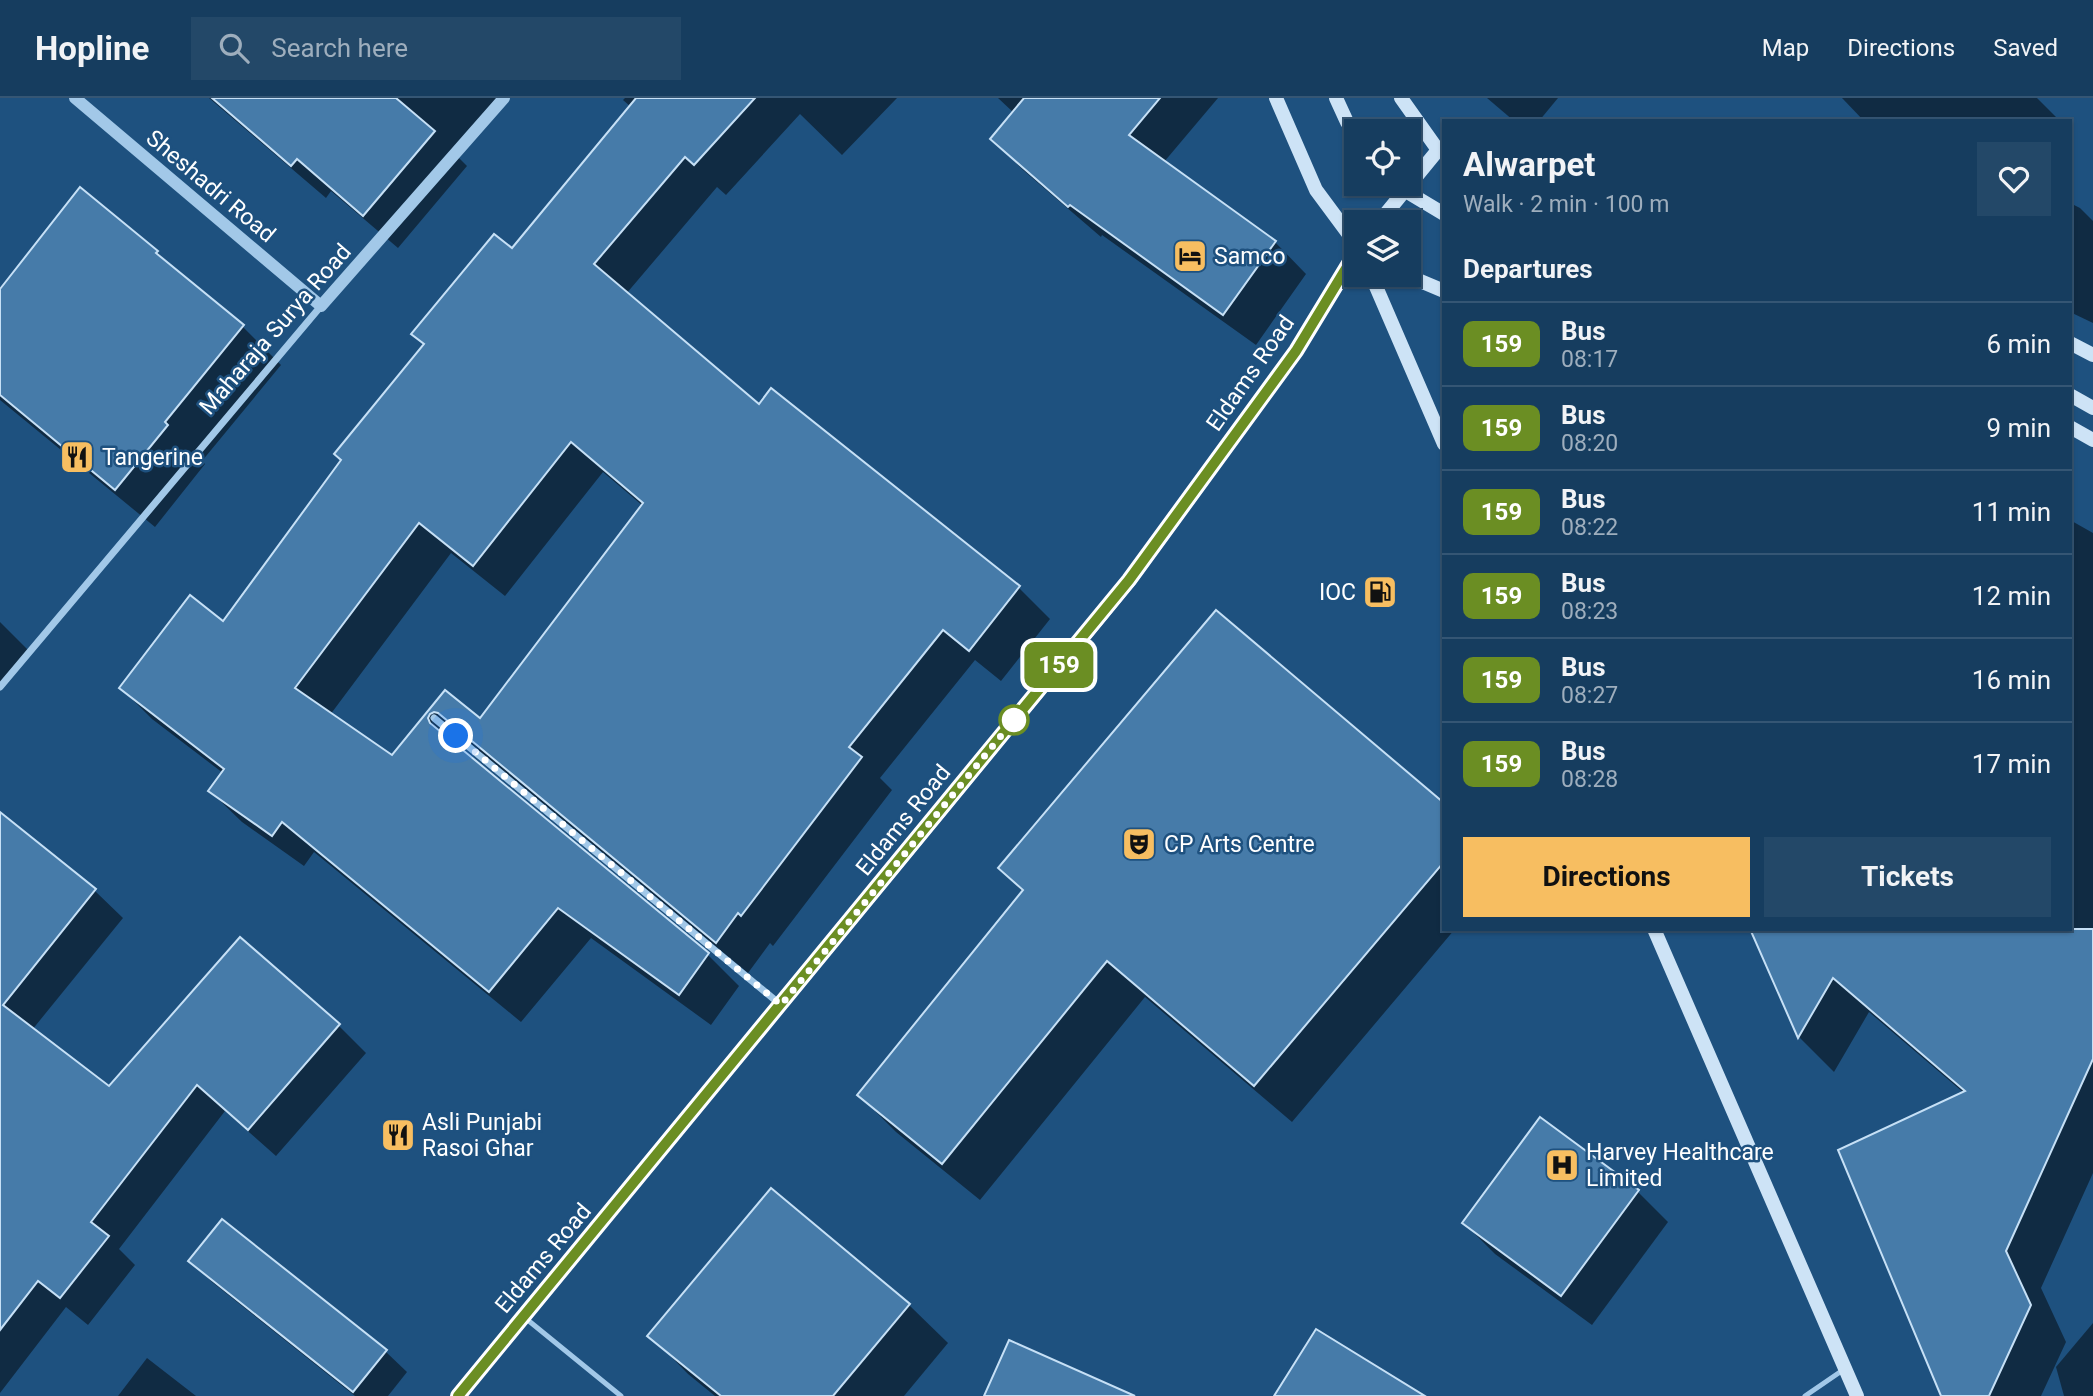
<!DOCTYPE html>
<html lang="en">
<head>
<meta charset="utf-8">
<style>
  body { margin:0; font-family:Roboto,sans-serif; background:#234868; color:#f1f3f6; height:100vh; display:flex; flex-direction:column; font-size:26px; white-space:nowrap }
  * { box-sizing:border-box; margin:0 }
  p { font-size:23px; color:#9eaebd }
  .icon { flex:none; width:38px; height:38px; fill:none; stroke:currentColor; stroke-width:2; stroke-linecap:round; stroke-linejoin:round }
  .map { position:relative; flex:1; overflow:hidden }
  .panel { position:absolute; left:1442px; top:21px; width:630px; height:812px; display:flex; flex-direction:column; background:#163d5f; border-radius:0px; box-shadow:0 2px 5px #0004,0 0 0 2px #355674 }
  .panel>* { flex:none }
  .badge { padding:0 14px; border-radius:10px; font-size:24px; line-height:46px }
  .controls { position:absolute; left:1344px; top:21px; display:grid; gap:14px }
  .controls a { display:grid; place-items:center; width:77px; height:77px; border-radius:0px; background:#163d5f; box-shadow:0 2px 5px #0004,0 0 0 2px #355674; font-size:35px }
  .you { position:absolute; width:35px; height:35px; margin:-18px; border:5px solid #fff; border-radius:50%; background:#1a73e8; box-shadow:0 0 0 10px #1a73e833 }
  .map>.badge { position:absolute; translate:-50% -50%; box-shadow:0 0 0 4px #fff }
  h2 { padding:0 21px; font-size:26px; line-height:63px }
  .round { display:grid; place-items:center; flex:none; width:74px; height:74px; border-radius:0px; background:#234868 }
  .overview { display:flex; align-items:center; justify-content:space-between; height:119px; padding:0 21px }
  h1 { font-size:33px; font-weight:700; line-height:52px }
  .primary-button { display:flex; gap:14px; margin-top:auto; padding:14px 21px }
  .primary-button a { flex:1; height:80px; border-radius:0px; background:#f7be61; color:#111; font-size:28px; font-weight:700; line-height:80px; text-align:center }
  .primary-button a+a { background:#234868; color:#f1f3f6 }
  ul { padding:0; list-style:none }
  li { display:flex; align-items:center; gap:21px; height:84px; padding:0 21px; border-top:2px solid #355674 }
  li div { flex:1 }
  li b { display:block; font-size:26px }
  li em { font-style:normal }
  li .badge { min-width:77px; font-weight:700; text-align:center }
  header { display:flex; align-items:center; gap:42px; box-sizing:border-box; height:98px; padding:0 35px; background:#163d5f; border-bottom:2px solid #355674 }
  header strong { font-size:33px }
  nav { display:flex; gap:38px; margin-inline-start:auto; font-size:24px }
  .search { width:490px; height:63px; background:#234868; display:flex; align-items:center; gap:18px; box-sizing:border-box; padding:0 24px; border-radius:0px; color:#9eaebd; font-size:26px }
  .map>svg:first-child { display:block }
</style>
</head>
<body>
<header>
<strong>Hopline</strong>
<div class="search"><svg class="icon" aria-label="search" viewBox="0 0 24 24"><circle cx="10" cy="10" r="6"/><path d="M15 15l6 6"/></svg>Search here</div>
<nav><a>Map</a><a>Directions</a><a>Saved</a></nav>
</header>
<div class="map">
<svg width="2093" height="1298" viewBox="0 0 2093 1298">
  <rect width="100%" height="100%" fill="#1e517f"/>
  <g fill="#0007" fill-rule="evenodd">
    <path d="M 209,0 L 504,0 L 459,60 L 467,68 L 398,150 L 331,93 L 326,100 Z"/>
    <path d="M 625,0 L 897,0 L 842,57 L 800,16 L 726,97 L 717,89 L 626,196 L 759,308 L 1018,489 L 1050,521 L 1001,583 L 975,562 L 880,680 L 892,692 L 773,848 L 770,845 L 748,875 L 471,646 L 463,645 L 459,651 L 708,857 L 739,888 L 711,927 L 591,840 L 521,924 L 314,754 L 304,768 L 242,724 L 210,693 L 223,675 L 152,621 L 121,590 L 223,525 L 512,153 L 631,9 L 623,2 ZM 603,374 L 643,408 L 480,623 L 445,594 L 392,659 L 330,617 L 451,455 L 505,498 Z"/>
    <path d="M 998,0 L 1218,0 L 1164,64 L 1275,144 L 1306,176 L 1256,247 L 1102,137 L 1101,139 L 1023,72 L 992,41 L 1014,15 Z"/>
    <path d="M 1487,0 L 1558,0 L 1539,23 L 1514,23 Z"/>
    <path d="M 1842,0 L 2037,0 L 2058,21 L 2056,23 L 1864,23 Z"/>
    <path d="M 2070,105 L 2080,110 L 2093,123 L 2093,225 L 2070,214 Z"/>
    <path d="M 157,154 L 181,178 L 242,228 L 281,267 L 202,363 L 205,366 L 155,429 L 0,302 L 0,192 Z"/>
    <path d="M 2070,422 L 2093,435 L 2093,1075 L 2041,1190 L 2066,1244 L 2041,1298 L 1943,1298 L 1964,995 L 1869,914 L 1834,974 L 1799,939 L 1752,831 L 2070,831 Z"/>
    <path d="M 0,524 L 30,554 L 0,588 Z"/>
    <path d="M 1444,707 L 1444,831 L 1455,831 L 1292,1024 L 1145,899 L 980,1102 L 896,1034 L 859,997 L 1023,794 L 1000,770 Z"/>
    <path d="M 0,717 L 95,793 L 123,820 L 32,932 L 109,990 L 338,927 L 366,955 L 276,1058 L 225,1013 L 119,1151 L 135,1167 L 88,1227 L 66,1209 L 0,1295 Z"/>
    <path d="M 1540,1022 L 1638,1094 L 1668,1124 L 1592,1227 L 1495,1156 L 1464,1125 Z"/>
    <path d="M 191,1163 L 385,1253 L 407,1274 L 388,1298 L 355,1298 L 212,1184 Z"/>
    <path d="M 909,1207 L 948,1245 L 904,1298 L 715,1298 L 688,1276 L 650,1237 Z"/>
    <path d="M 2093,1225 L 2093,1298 L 2064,1298 L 2056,1269 Z"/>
    <path d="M 147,1260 L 196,1298 L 118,1298 Z"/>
  </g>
  <g fill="#467ba9" stroke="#c6e0f6" stroke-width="2" fill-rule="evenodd">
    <path d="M 212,0 L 396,0 L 435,33 L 363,118 L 297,61 L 291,68 Z"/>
    <path d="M 636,0 L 755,0 L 694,67 L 685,59 L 594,166 L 759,306 L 771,290 L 1020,488 L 969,553 L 943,532 L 849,649 L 862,659 L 741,818 L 738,815 L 716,845 L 438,615 L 434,614 L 430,616 L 428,620 L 430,625 L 709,855 L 679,897 L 558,810 L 489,894 L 282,724 L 272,738 L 208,693 L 224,671 L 119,590 L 190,497 L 223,523 L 341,362 L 334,356 L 424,246 L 411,236 L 494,136 L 512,150 ZM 571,344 L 643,405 L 480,620 L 445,592 L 392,657 L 295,590 L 419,425 L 473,468 Z"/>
    <path d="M 1024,0 L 1160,0 L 1129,37 L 1276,143 L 1223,217 L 1070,107 L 1068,109 L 990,41 Z"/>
    <path d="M 80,89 L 158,153 L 156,155 L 244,227 L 165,324 L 168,327 L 115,392 L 0,297 L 0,191 Z"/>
    <path d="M 1216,512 L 1444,705 L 1444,764 L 1254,988 L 1107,863 L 942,1066 L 857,997 L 1023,792 L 998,770 Z"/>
    <path d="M 0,714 L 96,791 L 3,907 L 109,988 L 240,839 L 340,926 L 248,1032 L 197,987 L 91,1124 L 109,1138 L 60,1200 L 38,1183 L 0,1232 Z"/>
    <path d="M 1750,831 L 2093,831 L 2093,961 L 2006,1153 L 2031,1207 L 1989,1298 L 1941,1298 L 1838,1052 L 1965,993 L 1833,880 L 1798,940 Z"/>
    <path d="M 1540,1019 L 1639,1092 L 1561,1198 L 1462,1125 Z"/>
    <path d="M 771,1090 L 910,1206 L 833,1298 L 721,1298 L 647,1238 Z"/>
    <path d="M 222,1121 L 387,1252 L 353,1294 L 188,1163 Z"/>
    <path d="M 1316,1231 L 1425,1298 L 1274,1298 Z"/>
    <path d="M 1009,1242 L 1135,1298 L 984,1298 Z"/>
  </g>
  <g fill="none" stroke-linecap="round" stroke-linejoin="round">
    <g stroke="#a2c8e8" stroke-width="5">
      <path d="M 524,1219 L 621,1298"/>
      <path d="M 1805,1298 L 1843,1272"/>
    </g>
    <g stroke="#a2c8e8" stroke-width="7">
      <path d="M 0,589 L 321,208"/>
      <path d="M 434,620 L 781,907"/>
    </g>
    <path stroke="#a2c8e8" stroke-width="12" d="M 75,0 L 321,208 L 504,0"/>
    <g stroke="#cde3f6" stroke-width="14">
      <path d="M 1276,0 L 1316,92 L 1356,146"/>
      <path d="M 1336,0 L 1347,24 L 1356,37"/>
      <path d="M 1401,0 L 1438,52"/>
      <path d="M 1379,124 L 1438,52"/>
      <path d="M 1371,177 L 1444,346"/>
      <path d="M 1406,177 L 1444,193"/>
      <path d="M 2070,245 L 2093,257"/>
      <path d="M 2070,297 L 2093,310"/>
      <path d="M 2070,329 L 2093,342"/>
      <path d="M 1654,831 L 1857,1298"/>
      <path d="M 458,1298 L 1129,483 L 1296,253 L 1356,154"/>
    </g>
    <path stroke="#cde3f6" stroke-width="14" d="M 1394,86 L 1444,116"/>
  </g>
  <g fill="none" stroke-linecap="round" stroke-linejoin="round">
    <g stroke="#fff" stroke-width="16">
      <path id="line" d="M 458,1298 L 1129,482 L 1296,253 L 1356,154"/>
    </g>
    <use href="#line" stroke="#6b8e23" stroke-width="10"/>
    <path stroke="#fff" stroke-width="7" stroke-dasharray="0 12.6" d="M 456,638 L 781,907 L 1014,622"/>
  </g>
  <defs>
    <g id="hotel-square" transform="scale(1.75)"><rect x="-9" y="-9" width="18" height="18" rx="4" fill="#f7be61" stroke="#1e517f"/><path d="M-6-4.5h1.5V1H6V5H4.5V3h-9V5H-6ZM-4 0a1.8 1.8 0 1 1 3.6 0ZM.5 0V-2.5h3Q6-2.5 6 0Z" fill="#111"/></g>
    <g id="restaurant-square" transform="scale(1.75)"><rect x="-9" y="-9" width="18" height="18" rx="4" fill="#f7be61" stroke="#1e517f"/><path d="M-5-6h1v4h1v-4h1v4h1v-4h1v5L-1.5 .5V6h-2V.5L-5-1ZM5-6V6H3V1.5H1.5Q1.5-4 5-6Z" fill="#111"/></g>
    <g id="fuel-square" transform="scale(1.75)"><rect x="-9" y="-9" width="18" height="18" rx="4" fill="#f7be61" stroke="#1e517f"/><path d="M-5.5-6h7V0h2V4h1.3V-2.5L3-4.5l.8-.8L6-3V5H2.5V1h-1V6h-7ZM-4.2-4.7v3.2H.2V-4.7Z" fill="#111"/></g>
    <g id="theatre-square" transform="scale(1.75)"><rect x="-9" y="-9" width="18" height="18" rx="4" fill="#f7be61" stroke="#1e517f"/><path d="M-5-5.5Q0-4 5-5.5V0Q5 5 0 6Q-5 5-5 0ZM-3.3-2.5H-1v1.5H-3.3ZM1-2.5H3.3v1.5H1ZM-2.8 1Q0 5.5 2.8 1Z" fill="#111"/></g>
    <g id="hospital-square" transform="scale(1.75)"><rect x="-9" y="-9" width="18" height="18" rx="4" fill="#f7be61" stroke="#1e517f"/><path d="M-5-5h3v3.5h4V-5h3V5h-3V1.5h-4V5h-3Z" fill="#111"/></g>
  </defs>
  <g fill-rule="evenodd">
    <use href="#hotel-square" x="1190" y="158"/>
    <use href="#restaurant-square" x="77" y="359"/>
    <use href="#fuel-square" x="1380" y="494"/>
    <use href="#theatre-square" x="1139" y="746"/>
    <use href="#restaurant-square" x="398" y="1037"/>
    <use href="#hospital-square" x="1562" y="1067"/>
  </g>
  <circle fill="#fff" stroke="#6b8e23" stroke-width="3.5" cx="1014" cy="622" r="14"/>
  <g text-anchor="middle" stroke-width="5" stroke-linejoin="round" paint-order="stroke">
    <g font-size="23" fill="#fff" stroke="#1e517f">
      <text transform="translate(211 88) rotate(40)" y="8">Sheshadri Road</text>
      <text transform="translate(275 231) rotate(-49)" y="8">Maharaja Surya Road</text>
      <text transform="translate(1250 275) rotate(-55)" y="8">Eldams Road</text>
      <text transform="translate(903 722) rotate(-51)" y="8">Eldams Road</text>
      <text transform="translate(543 1160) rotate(-50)" y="8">Eldams Road</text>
    </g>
    <g font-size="23" fill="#fff" stroke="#1e517f" text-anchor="start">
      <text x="1214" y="166">Samco</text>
      <text x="102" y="367">Tangerine</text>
      <text x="1356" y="502" text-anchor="end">IOC</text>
      <text x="1164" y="754">CP Arts Centre</text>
      <text x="422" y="1032">Asli Punjabi<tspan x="422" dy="26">Rasoi Ghar</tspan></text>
      <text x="1586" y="1062">Harvey Healthcare<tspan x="1586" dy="26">Limited</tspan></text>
    </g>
  </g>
</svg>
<div class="controls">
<a><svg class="icon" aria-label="locate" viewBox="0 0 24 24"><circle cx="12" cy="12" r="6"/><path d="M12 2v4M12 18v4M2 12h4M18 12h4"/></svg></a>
<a><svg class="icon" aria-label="layers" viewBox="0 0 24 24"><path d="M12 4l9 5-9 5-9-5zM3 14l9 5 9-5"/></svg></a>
</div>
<div class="you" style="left:456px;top:638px"></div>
<b class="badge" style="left:1059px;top:567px;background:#6b8e23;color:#fff">159</b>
<section class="panel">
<div class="overview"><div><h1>Alwarpet</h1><p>Walk · 2 min · 100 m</p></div><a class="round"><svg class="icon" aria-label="heart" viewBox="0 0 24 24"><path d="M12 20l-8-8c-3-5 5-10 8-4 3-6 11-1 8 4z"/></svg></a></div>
<h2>Departures</h2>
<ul>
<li><span class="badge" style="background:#6b8e23;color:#fff">159</span><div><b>Bus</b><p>08:17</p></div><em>6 min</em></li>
<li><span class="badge" style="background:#6b8e23;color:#fff">159</span><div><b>Bus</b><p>08:20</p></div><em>9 min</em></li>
<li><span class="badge" style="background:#6b8e23;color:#fff">159</span><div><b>Bus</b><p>08:22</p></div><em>11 min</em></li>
<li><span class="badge" style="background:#6b8e23;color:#fff">159</span><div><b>Bus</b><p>08:23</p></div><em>12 min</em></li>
<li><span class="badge" style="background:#6b8e23;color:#fff">159</span><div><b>Bus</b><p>08:27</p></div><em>16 min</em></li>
<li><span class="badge" style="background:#6b8e23;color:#fff">159</span><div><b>Bus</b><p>08:28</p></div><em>17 min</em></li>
</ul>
<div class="primary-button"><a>Directions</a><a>Tickets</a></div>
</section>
</div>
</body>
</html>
